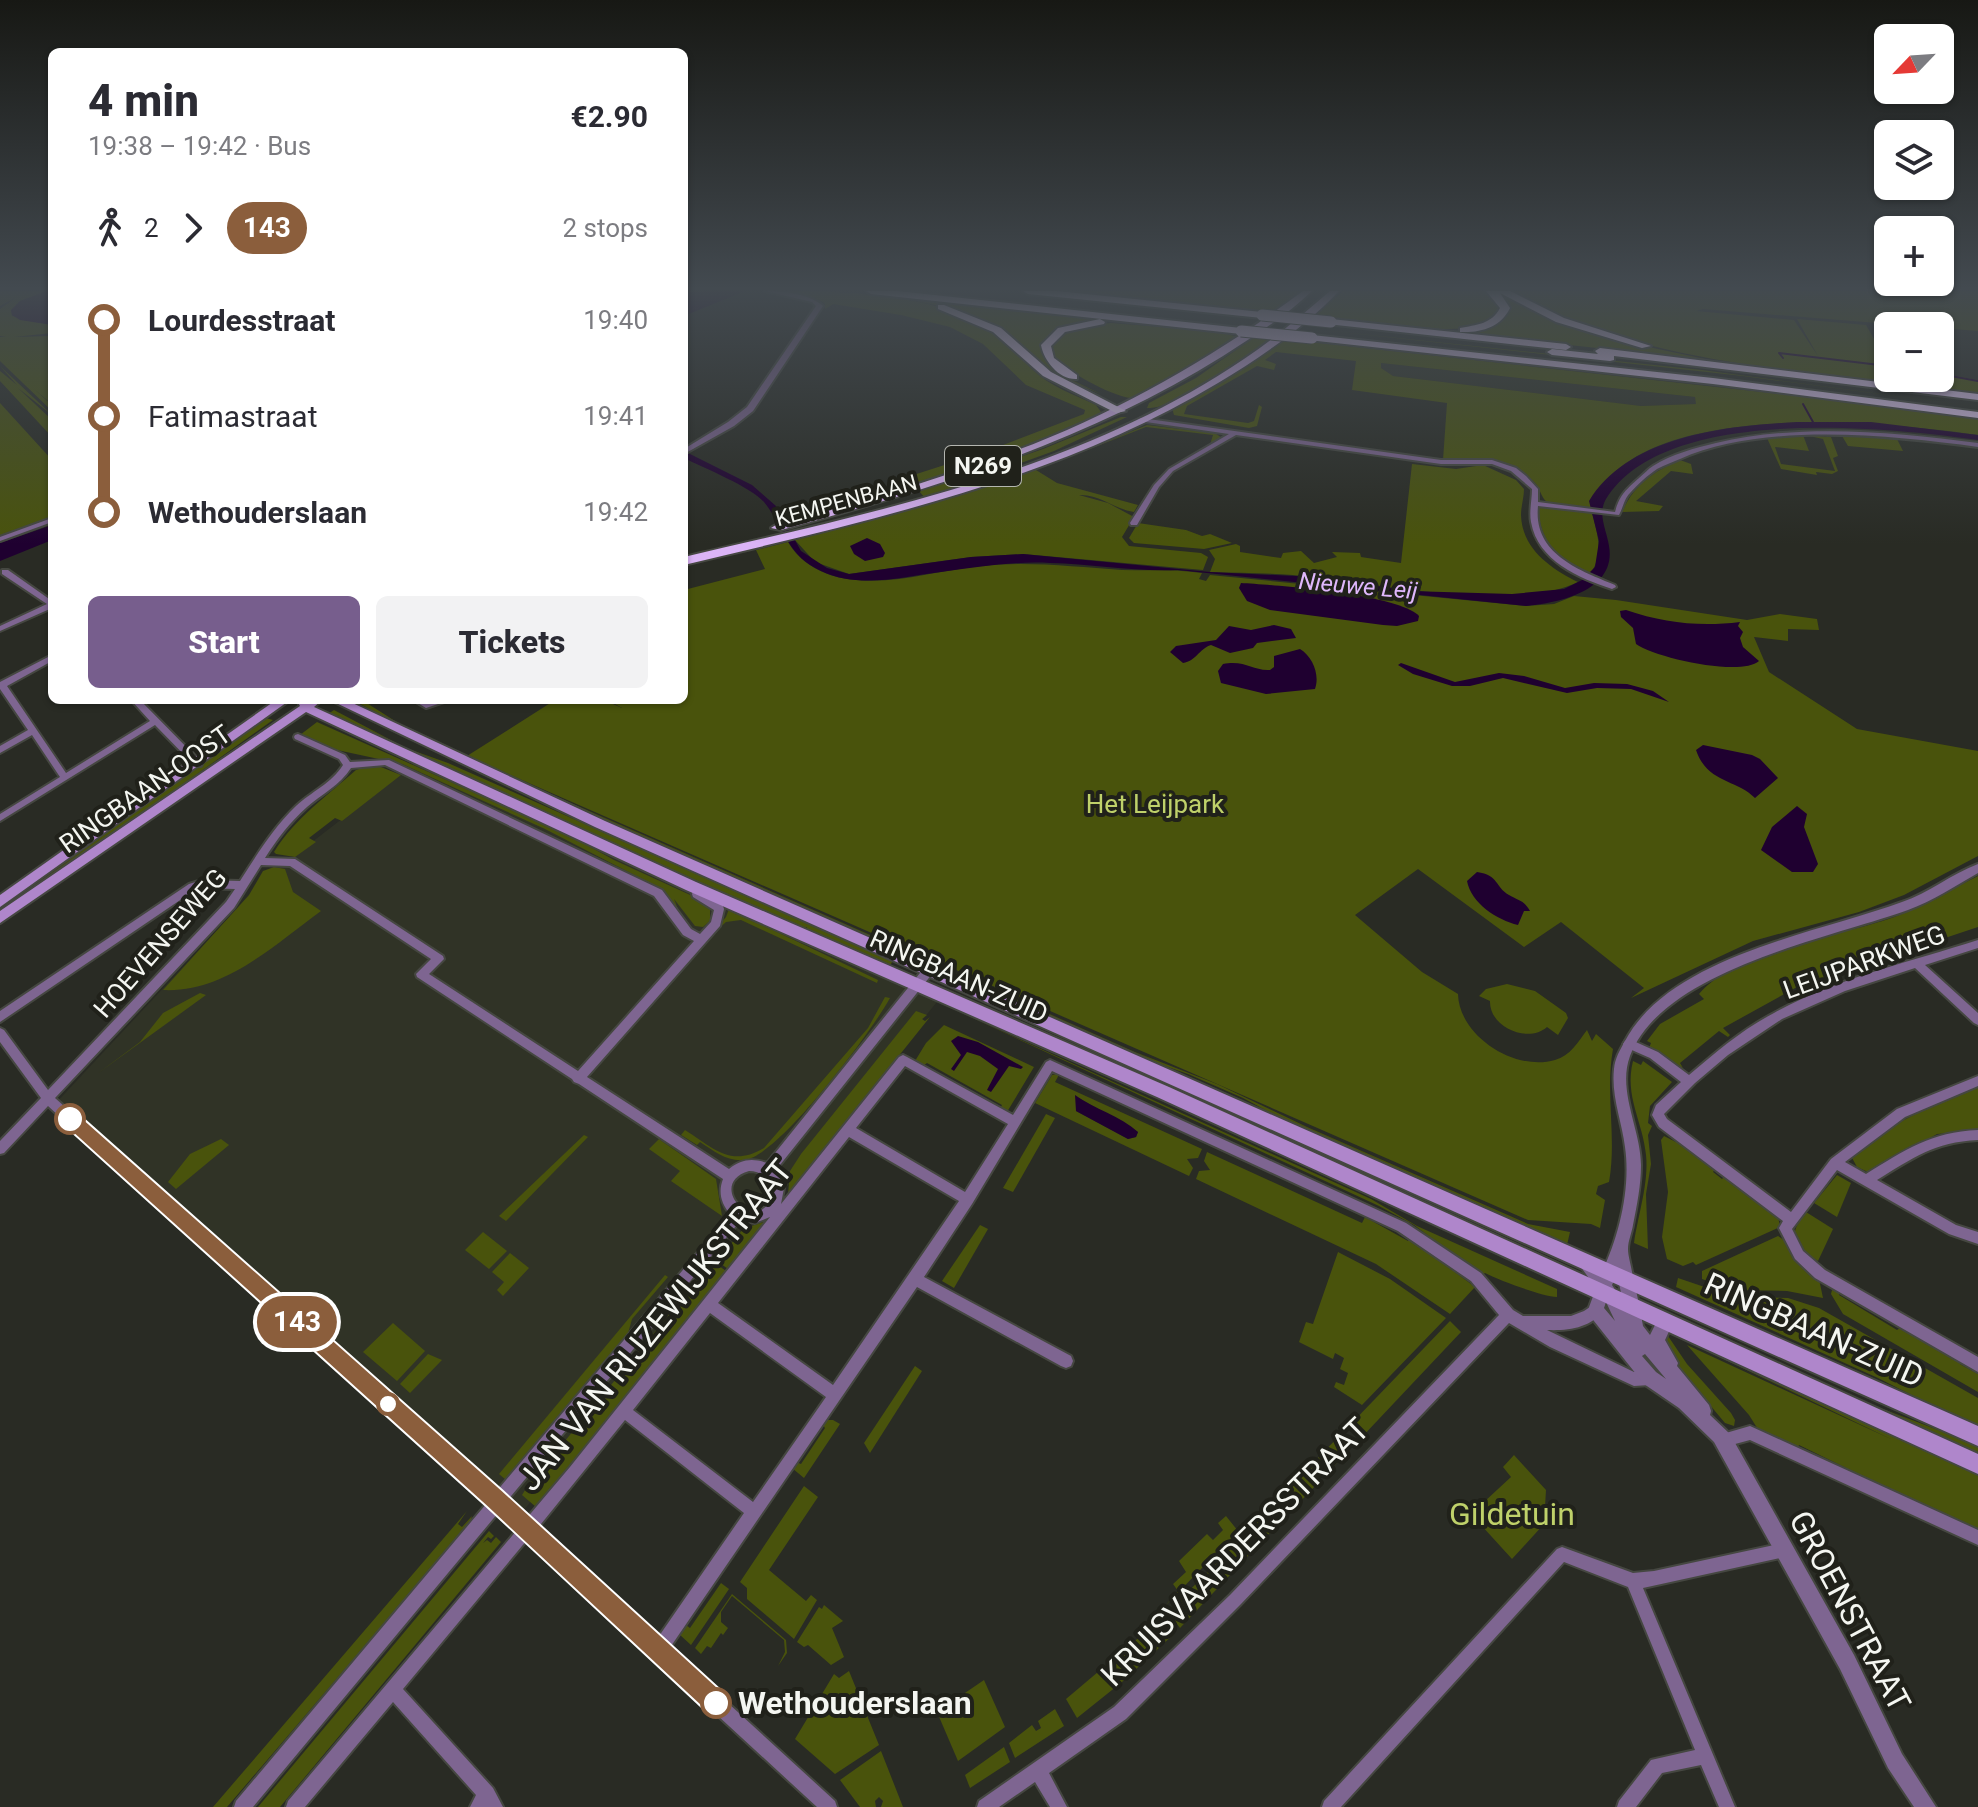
<!DOCTYPE html>
<html lang="en">
<head>
<meta charset="utf-8">
<style>
  body { margin:0; font-family:Roboto,sans-serif; background:#f2f2f3; color:#2b2b33; height:100vh; display:flex; flex-direction:column; font-size:30px; white-space:nowrap }
  * { box-sizing:border-box; margin:0 }
  p { font-size:26px; color:#7c7c81 }
  .icon { flex:none; width:44px; height:44px; fill:none; stroke:currentColor; stroke-width:2; stroke-linecap:round; stroke-linejoin:round }
  .map { position:relative; flex:1; overflow:hidden }
  .side { position:absolute; left:48px; top:48px; width:640px; height:656px; display:flex; flex-direction:column; background:#fff; border-radius:12px; box-shadow:0 2px 6px #0004 }
  .side>* { flex:none }
  .badge { padding:0 16px; border-radius:26px; font-size:28px; line-height:52px }
  .needle { width:52px; rotate:245deg }
  .fabs { position:absolute; left:1874px; top:24px; display:grid; gap:16px }
  .fabs a { display:grid; place-items:center; width:80px; height:80px; border-radius:12px; background:#fff; box-shadow:0 2px 6px #0004; font-size:40px }
  .map>.badge { position:absolute; translate:-50% -50%; box-shadow:0 0 0 4px #fff }
  .legs { display:flex; align-items:center; gap:12px; height:88px; padding:0 40px; font-size:26px }
  .legs p { margin-inline-start:auto }
  .headline { display:flex; align-items:center; justify-content:space-between; height:136px; padding:0 40px }
  h1 { font-size:44px; font-weight:800; line-height:60px }
  .action { display:flex; gap:16px; margin-top:auto; padding:16px 40px }
  .action a { flex:1; height:92px; border-radius:12px; background:#775e8d; color:#fff; font-size:32px; font-weight:800; line-height:92px; text-align:center }
  .action a+a { background:#f2f2f3; color:#2b2b33 }
  ul { padding:0 40px; list-style:none }
  li { display:flex; align-items:center; gap:28px; height:96px; font-size:30px }
  li i { display:grid; place-items:center; width:12px; height:100%; margin:0 10px; background:currentColor }
  li i::after { content:''; width:20px; height:20px; margin:-10px; border:6px solid; border-radius:50%; background:#fff }
  li p { margin-inline-start:auto }
  li:first-child i { background:linear-gradient(#0000 50%,currentColor 0) }
  li:last-child i { background:linear-gradient(currentColor 50%,#0000 0) }
  .map>svg:first-child { display:block }
</style>
</head>
<body>
<div class="map">
<svg width="1978" height="1807" viewBox="0 0 1978 1807">
  <rect width="100%" height="100%" fill="#292b24"/>
  <g fill="#303326">
    <path d="M 1381,363 L 1695,397 L 1697,404 L 1641,406 L 1393,376 L 1381,368 Z"/>
    <path d="M 417,761 L 941,997 L 515,1521 L 54,1105 L 268,876 Z"/>
  </g>
  <g fill="#49530c" fill-rule="evenodd">
    <path d="M 0,291 L 47,291 L 20,301 L 11,311 L 12,316 L 52,325 L 52,333 L 14,337 L 52,336 L 52,404 L 35,390 L 52,405 L 52,411 L 0,361 L 0,337 L 6,337 L 0,336 L 0,309 L 15,298 L 0,306 Z"/>
    <path d="M 776,291 C 841,291 930,293 987,327 C 1006,338 1017,354 1032,369 C 1049,386 1075,395 1096,405 L 1101,412 L 1098,417 L 992,459 L 913,486 L 904,478 L 985,452 L 1084,414 L 1085,410 L 1026,385 L 983,344 L 950,327 L 901,315 L 833,304 L 825,309 L 825,304 L 821,301 Z"/>
    <path d="M 1065,291 L 1301,291 L 1275,313 Z"/>
    <path d="M 1344,291 L 1489,291 L 1502,308 C 1499,312 1498,316 1495,319 C 1468,341 1346,321 1310,317 Z"/>
    <path d="M 1495,291 L 1620,341 L 1710,360 L 1446,332 L 1466,331 L 1503,319 L 1508,307 Z"/>
    <path d="M 1508,291 L 1978,291 L 1978,331 L 1703,309 L 1696,311 L 1794,320 L 1818,356 L 1797,319 L 1866,325 L 1888,363 L 1888,378 L 1940,378 L 1940,373 L 1978,380 L 1978,393 C 1823,371 1647,369 1508,291 Z"/>
    <path d="M 893,296 L 1117,320 L 1074,325 L 1042,350 C 1044,375 1090,388 1109,398 L 1045,367 L 1017,343 L 944,307 Z"/>
    <path d="M 1111,323 L 1213,331 L 1243,338 L 1130,398 C 1110,395 1064,371 1052,354 L 1053,342 C 1070,327 1089,325 1111,323 Z"/>
    <path d="M 1322,330 L 1702,370 L 1978,407 L 1743,376 Z"/>
    <path d="M 1256,336 L 1274,338 C 1247,357 1178,409 1147,408 L 1149,403 L 1196,378 Z"/>
    <path d="M 1283,339 L 1907,408 L 1978,418 L 1978,435 C 1884,422 1630,395 1590,509 L 1547,502 C 1540,497 1541,488 1534,482 C 1507,454 1477,459 1443,460 L 1447,403 L 1352,390 L 1356,361 L 1276,352 L 1265,360 L 1276,364 L 1274,370 L 1257,366 L 1187,406 L 1184,414 L 1248,423 L 1254,421 L 1259,405 L 1262,407 L 1257,426 L 1249,428 L 1174,415 L 1172,408 L 1251,362 ZM 1381,363 L 1695,397 L 1696,404 L 1641,406 L 1393,376 L 1381,368 Z"/>
    <path d="M 0,366 L 52,415 L 18,388 L 52,420 L 52,437 L 0,381 L 0,371 L 17,385 Z"/>
    <path d="M 0,403 L 52,460 L 52,519 L 0,537 Z"/>
    <path d="M 1121,417 L 1127,417 L 1054,451 L 925,498 L 919,491 L 1043,449 Z"/>
    <path d="M 1147,425 L 1215,433 L 1222,438 L 1209,448 L 1213,435 L 1146,427 L 1036,470 L 1057,483 L 1138,505 L 1134,512 C 1114,509 1100,494 1079,495 L 1108,503 L 1134,517 L 1122,537 L 1129,546 L 1201,553 L 1208,557 L 1203,570 L 1023,554 L 971,557 L 849,574 L 815,562 L 795,540 C 914,511 1033,472 1147,425 Z"/>
    <path d="M 1803,435 L 1809,451 L 1775,447 L 1781,464 L 1835,471 L 1823,439 L 1805,435 L 1831,437 L 1838,456 L 1833,458 L 1838,471 L 1832,474 L 1816,472 L 1817,475 L 1781,469 L 1767,438 Z"/>
    <path d="M 1842,436 L 1897,439 L 1903,451 L 1848,446 Z"/>
    <path d="M 1680,460 L 1691,464 L 1693,474 L 1671,471 L 1636,501 L 1663,506 L 1659,511 L 1622,512 C 1634,485 1652,472 1680,460 Z"/>
    <path d="M 1412,464 L 1456,469 L 1483,465 L 1516,480 L 1524,489 C 1524,498 1521,506 1521,515 C 1522,549 1551,569 1578,582 C 1517,612 1383,585 1315,577 C 1280,573 1245,573 1210,572 L 1215,559 L 1209,550 L 1236,544 L 1240,546 L 1240,552 L 1281,558 L 1283,553 L 1301,551 L 1314,563 L 1337,557 L 1332,552 L 1360,553 L 1361,557 L 1401,563 Z"/>
    <path d="M 1538,506 L 1592,513 C 1598,535 1604,555 1590,574 C 1558,563 1539,540 1538,506 Z"/>
    <path d="M 1138,523 L 1186,530 L 1202,536 L 1210,534 L 1232,543 L 1204,549 L 1134,543 L 1129,538 Z"/>
    <path d="M 788,542 C 800,563 824,576 848,579 C 892,586 938,570 982,566 C 1029,561 1075,567 1122,570 C 1149,571 1175,569 1202,573 L 1199,579 L 1206,581 L 1210,575 L 1526,606 L 1554,604 L 1574,596 L 1616,600 L 1747,620 L 1780,614 L 1817,619 L 1819,630 L 1788,629 L 1788,641 L 1754,637 L 1769,672 L 1857,729 L 1978,751 L 1978,856 L 1904,895 L 1859,912 L 1753,941 L 1631,998 L 1644,988 L 1561,922 L 1524,947 L 1418,869 L 1355,915 L 1422,972 L 1458,994 C 1459,1036 1515,1072 1555,1060 C 1570,1056 1578,1042 1587,1030 L 1592,1041 L 1596,1034 L 1613,1049 C 1605,1094 1617,1138 1609,1182 L 1598,1186 L 1596,1194 L 1605,1200 L 1600,1228 L 1591,1224 L 1528,1220 L 467,756 L 555,700 L 604,700 L 622,708 L 608,700 L 684,700 L 684,590 L 765,569 L 756,550 Z"/>
    <path d="M 353,700 L 362,700 L 417,735 L 961,975 L 959,978 L 447,752 Z"/>
    <path d="M 334,710 L 406,748 L 448,763 L 893,961 L 888,968 L 805,930 L 807,927 L 803,929 L 367,734 L 328,714 Z"/>
    <path d="M 266,718 L 273,720 C 181,785 92,851 0,914 L 0,910 Z"/>
    <path d="M 317,722 L 565,833 L 614,860 L 699,899 L 710,909 L 710,921 L 703,927 L 695,926 L 674,899 L 680,914 L 665,896 L 640,878 L 545,829 L 402,764 L 337,750 L 300,735 Z"/>
    <path d="M 365,767 L 381,767 L 401,775 L 342,821 L 335,818 L 309,838 L 316,842 L 295,857 L 276,854 L 274,852 C 295,818 327,796 356,770 Z"/>
    <path d="M 274,867 L 285,869 L 293,892 L 321,911 C 274,945 225,993 163,990 L 249,895 L 263,871 Z"/>
    <path d="M 1978,876 L 1978,927 L 1906,951 L 1913,958 L 1909,959 L 1902,952 L 1801,985 L 1807,992 L 1804,993 L 1797,987 L 1723,1028 L 1730,1035 L 1728,1037 L 1719,1031 L 1680,1063 L 1683,1068 L 1649,1048 L 1651,1043 L 1647,1041 L 1660,1024 L 1704,999 L 1699,994 C 1734,951 1842,936 1894,917 C 1923,906 1950,890 1978,876 Z"/>
    <path d="M 729,909 L 878,980 L 877,983 L 741,920 L 726,922 L 708,938 L 726,917 Z"/>
    <path d="M 973,980 L 1135,1052 L 1217,1084 L 1307,1127 L 1528,1224 L 1570,1232 L 1567,1245 L 1296,1127 L 1243,1098 L 1188,1074 L 1133,1055 L 971,984 Z"/>
    <path d="M 1507,984 L 1535,991 L 1566,1013 L 1568,1018 L 1558,1035 L 1547,1027 C 1528,1044 1489,1027 1490,1001 L 1479,996 L 1486,989 Z"/>
    <path d="M 200,993 L 206,995 L 97,1074 L 140,1042 L 163,1013 Z"/>
    <path d="M 885,997 L 890,998 C 872,1031 780,1155 745,1160 C 727,1162 714,1151 700,1142 L 697,1145 L 681,1135 L 685,1130 C 714,1148 730,1168 764,1148 L 868,1028 Z"/>
    <path d="M 962,997 L 1095,1057 L 1124,1064 L 1382,1179 L 1381,1183 L 960,1000 Z"/>
    <path d="M 953,1009 L 1371,1199 L 1417,1226 L 1557,1289 L 1557,1297 C 1541,1296 1501,1281 1485,1273 L 1481,1276 L 1414,1225 L 1379,1206 Z"/>
    <path d="M 916,1011 L 927,1015 L 922,1019 L 925,1021 L 930,1017 L 788,1194 L 790,1171 L 801,1154 Z"/>
    <path d="M 944,1025 L 1034,1067 L 1007,1112 L 1000,1109 L 1002,1105 L 927,1063 L 923,1066 L 915,1061 L 926,1043 Z"/>
    <path d="M 1633,1061 L 1641,1065 L 1643,1061 L 1672,1082 L 1650,1106 L 1648,1123 L 1652,1126 L 1648,1135 L 1651,1164 L 1646,1194 L 1648,1249 L 1634,1243 C 1638,1215 1649,1183 1646,1155 C 1643,1122 1624,1096 1633,1061 Z"/>
    <path d="M 1060,1073 L 1055,1082 L 1202,1149 L 1198,1158 L 1187,1159 L 1193,1168 L 1189,1176 L 1035,1103 L 1052,1075 ZM 1079,1098 L 1138,1132 L 1136,1137 L 1128,1139 L 1076,1111 Z"/>
    <path d="M 1978,1087 L 1978,1131 L 1937,1134 L 1870,1173 L 1857,1167 L 1851,1156 C 1898,1121 1923,1107 1978,1087 Z"/>
    <path d="M 1046,1114 L 1055,1118 L 1013,1192 L 1003,1188 Z"/>
    <path d="M 584,1135 L 588,1137 L 506,1221 L 499,1216 Z"/>
    <path d="M 1664,1136 L 1676,1142 L 1679,1140 L 1716,1168 L 1713,1172 L 1722,1179 L 1726,1175 L 1778,1216 L 1780,1227 L 1696,1265 L 1693,1262 L 1683,1266 L 1667,1259 L 1662,1237 L 1668,1192 L 1661,1140 Z"/>
    <path d="M 221,1139 L 229,1145 L 176,1189 L 168,1182 L 190,1154 Z"/>
    <path d="M 659,1139 L 716,1179 L 722,1216 L 671,1181 L 680,1171 L 649,1149 Z"/>
    <path d="M 1207,1152 L 1362,1223 L 1365,1217 L 1408,1241 L 1410,1238 L 1475,1287 L 1450,1314 L 1376,1264 L 1196,1179 L 1199,1171 L 1210,1170 L 1204,1161 Z"/>
    <path d="M 1837,1175 L 1851,1183 L 1837,1217 L 1814,1203 Z"/>
    <path d="M 1806,1212 L 1833,1229 L 1818,1261 C 1793,1246 1786,1237 1806,1212 Z"/>
    <path d="M 766,1221 L 728,1269 L 717,1261 L 743,1229 Z"/>
    <path d="M 980,1225 L 988,1229 L 954,1288 L 942,1281 Z"/>
    <path d="M 483,1232 L 507,1251 L 489,1269 L 465,1250 Z"/>
    <path d="M 1778,1236 L 1784,1240 L 1800,1264 L 1819,1279 L 1823,1298 L 1787,1291 L 1733,1290 L 1702,1279 L 1702,1271 Z"/>
    <path d="M 1338,1252 L 1390,1279 L 1446,1318 L 1362,1405 L 1334,1387 L 1336,1382 L 1344,1385 L 1348,1373 L 1340,1369 L 1344,1358 L 1335,1353 L 1333,1359 L 1299,1342 L 1306,1322 L 1313,1324 Z"/>
    <path d="M 510,1253 L 529,1268 L 503,1296 L 497,1290 L 504,1282 L 492,1272 Z"/>
    <path d="M 715,1263 L 726,1271 L 536,1507 L 522,1495 L 527,1487 L 705,1271 L 707,1272 Z"/>
    <path d="M 665,1275 L 668,1277 L 632,1319 L 627,1337 L 506,1480 L 499,1474 Z"/>
    <path d="M 1678,1278 L 1734,1297 L 1788,1298 L 1819,1308 L 1978,1398 L 1978,1429 L 1878,1378 L 1676,1287 Z"/>
    <path d="M 1832,1290 L 1839,1291 L 1839,1295 L 1897,1330 L 1900,1328 L 1959,1360 L 1960,1364 L 1978,1374 L 1978,1392 L 1843,1314 L 1831,1294 Z"/>
    <path d="M 1450,1321 L 1461,1332 L 1361,1438 L 1349,1426 Z"/>
    <path d="M 393,1323 L 425,1351 L 397,1381 L 363,1352 Z"/>
    <path d="M 1703,1328 L 1875,1406 L 1978,1445 L 1978,1456 L 1702,1332 Z"/>
    <path d="M 1668,1336 L 1687,1364 L 1731,1413 L 1735,1420 L 1734,1426 L 1725,1423 L 1668,1355 L 1664,1344 Z"/>
    <path d="M 1686,1341 L 1978,1473 L 1978,1534 L 1965,1527 L 1965,1523 L 1847,1472 L 1846,1468 L 1799,1445 L 1798,1449 L 1759,1431 L 1749,1415 L 1687,1345 L 1893,1440 Z"/>
    <path d="M 428,1354 L 442,1360 L 410,1393 L 400,1384 Z"/>
    <path d="M 915,1366 L 922,1371 L 870,1453 L 864,1443 Z"/>
    <path d="M 825,1420 L 833,1420 L 840,1424 L 804,1478 L 792,1468 L 796,1462 L 801,1464 L 825,1428 L 822,1424 Z"/>
    <path d="M 1341,1434 L 1353,1446 L 1329,1471 L 1318,1458 Z"/>
    <path d="M 1514,1455 L 1546,1490 L 1544,1524 L 1512,1559 L 1471,1514 L 1511,1477 L 1503,1467 Z"/>
    <path d="M 1315,1462 L 1319,1466 L 1311,1481 L 1315,1486 L 1297,1505 L 1285,1492 Z"/>
    <path d="M 804,1486 L 818,1497 L 769,1570 L 806,1601 L 811,1595 L 817,1600 L 794,1639 L 747,1599 L 747,1588 L 740,1582 Z"/>
    <path d="M 1269,1510 L 1280,1522 L 1180,1628 L 1168,1612 Z"/>
    <path d="M 467,1511 L 458,1524 L 462,1527 L 472,1516 L 470,1523 L 227,1807 L 213,1807 Z"/>
    <path d="M 1226,1516 L 1238,1531 L 1165,1606 L 1178,1591 L 1173,1584 L 1186,1572 L 1179,1561 L 1207,1534 L 1213,1540 L 1223,1530 L 1218,1523 Z"/>
    <path d="M 489,1531 L 494,1536 L 491,1539 L 488,1537 L 483,1543 L 487,1540 L 491,1543 L 496,1537 L 501,1542 L 280,1807 L 258,1807 Z"/>
    <path d="M 721,1583 L 729,1589 L 691,1645 L 679,1634 L 686,1625 L 690,1628 Z"/>
    <path d="M 732,1594 L 786,1640 L 787,1653 L 778,1666 L 785,1652 L 784,1640 L 732,1596 L 721,1612 L 721,1622 L 728,1628 L 723,1635 L 721,1633 L 711,1648 L 707,1646 L 701,1654 L 695,1648 Z"/>
    <path d="M 824,1605 L 843,1621 L 832,1628 L 844,1657 L 831,1665 L 808,1645 L 804,1647 L 797,1642 L 819,1607 L 822,1609 Z"/>
    <path d="M 1162,1618 L 1174,1634 L 1122,1682 L 1077,1718 L 1066,1699 Z"/>
    <path d="M 849,1671 L 879,1745 L 835,1774 L 795,1739 L 834,1674 L 839,1678 Z"/>
    <path d="M 984,1680 L 1005,1727 L 958,1761 L 937,1712 Z"/>
    <path d="M 1055,1709 L 1064,1726 L 1015,1758 L 1009,1743 L 1032,1725 L 1036,1731 L 1041,1728 L 1038,1721 Z"/>
    <path d="M 1004,1747 L 1010,1762 L 970,1788 L 965,1775 Z"/>
    <path d="M 881,1751 L 903,1807 L 881,1807 L 883,1801 L 879,1797 L 875,1801 L 876,1807 L 860,1807 L 840,1780 Z"/>
  </g>
  <g fill="#1f0030">
    <path d="M 47,291 L 52,291 L 52,325 L 20,320 L 12,315 L 11,310 L 20,301 Z"/>
    <path d="M 745,291 L 684,316 L 684,292 Z"/>
    <path d="M 1797,422 L 1871,422 L 1978,435 L 1978,440 C 1885,427 1665,404 1606,499 C 1597,514 1607,531 1609,546 C 1617,591 1558,603 1526,606 L 1178,570 C 1135,572 1093,564 1050,563 C 1014,561 977,567 941,572 C 901,577 859,589 821,571 C 786,555 786,529 764,502 C 751,487 704,468 684,458 L 684,451 L 752,485 L 776,506 L 801,551 L 827,568 L 849,574 L 971,557 L 1023,554 L 1210,572 L 1315,577 L 1409,591 L 1512,594 L 1564,589 L 1582,580 L 1595,567 L 1599,541 L 1589,501 C 1630,435 1727,426 1797,422 Z"/>
    <path d="M 52,525 L 52,540 L 0,561 L 0,543 Z"/>
    <path d="M 867,538 L 880,544 L 885,553 L 883,557 L 865,561 L 854,554 L 850,546 Z"/>
    <path d="M 1241,583 C 1275,585 1398,594 1419,616 L 1418,621 L 1397,626 L 1383,625 L 1270,610 L 1247,601 L 1239,588 Z"/>
    <path d="M 1626,610 C 1664,623 1700,627 1740,622 L 1738,626 L 1743,632 L 1740,638 L 1743,647 L 1759,661 C 1741,677 1656,658 1636,644 L 1633,628 L 1621,617 L 1620,611 Z"/>
    <path d="M 1274,625 L 1291,629 L 1296,638 L 1257,643 L 1253,648 L 1230,653 L 1211,645 C 1199,649 1196,661 1183,663 L 1170,652 L 1176,646 L 1216,640 L 1229,626 L 1251,630 Z"/>
    <path d="M 1300,649 C 1313,657 1320,675 1315,689 L 1266,694 L 1221,683 L 1218,671 L 1223,664 C 1246,660 1252,671 1270,670 L 1274,667 L 1274,656 Z"/>
    <path d="M 1401,663 L 1455,682 L 1499,673 L 1524,676 L 1565,688 L 1594,683 L 1627,684 L 1653,691 L 1669,702 L 1631,689 L 1597,688 L 1567,693 L 1503,678 L 1470,686 L 1452,686 L 1413,674 L 1398,665 Z"/>
    <path d="M 1703,745 L 1752,755 L 1760,759 L 1778,778 L 1755,798 C 1736,779 1707,783 1696,750 Z"/>
    <path d="M 1797,806 L 1807,814 L 1804,827 L 1818,864 L 1813,872 L 1792,872 L 1761,850 L 1772,827 Z"/>
    <path d="M 1477,872 C 1499,875 1495,887 1509,895 C 1519,901 1524,900 1530,911 L 1524,911 L 1518,925 C 1497,920 1471,903 1467,881 Z"/>
    <path d="M 958,1036 L 978,1042 L 1023,1067 L 1021,1069 L 1009,1066 L 991,1092 L 987,1090 L 998,1069 L 980,1056 L 967,1052 L 954,1071 L 951,1069 L 961,1055 L 951,1041 Z"/>
    <path d="M 1075,1095 C 1094,1109 1121,1116 1138,1132 L 1136,1137 L 1128,1139 L 1076,1111 Z"/>
  </g>
  <g fill="none" stroke-linecap="round" stroke-linejoin="round">
    <g stroke="#1f0030" stroke-width="2">
      <path d="M 1783,358 L 1779,353 L 1888,366"/>
      <path d="M 1940,374 L 1978,381"/>
      <path d="M 1803,404 L 1813,422"/>
    </g>
    <g stroke="#454741" stroke-width="4">
      <g id="minor">
        <path d="M 1141,418 L 1441,460 L 1492,460 L 1516,468 L 1526,476 L 1538,489 L 1538,502 L 1615,512 C 1620,494 1626,490 1639,478 C 1644,474 1648,469 1653,466 C 1672,454 1695,448 1716,443 C 1802,423 1892,432 1978,443 L 1978,447 C 1889,435 1763,422 1680,459 C 1673,462 1664,465 1657,469 C 1648,475 1637,485 1630,493 C 1624,499 1623,508 1619,515 L 1538,506 C 1533,554 1579,570 1615,585 L 1616,587 L 1612,589 C 1579,578 1538,561 1531,522 C 1529,511 1532,500 1532,489 L 1511,471 L 1492,464 L 1441,464 L 1236,435 L 1173,471 L 1159,487 L 1137,525 L 1131,525 L 1130,523 L 1154,485 L 1169,469 L 1229,434 L 1139,421 L 1138,420 Z"/>
        <path d="M 52,518 L 52,522 L 0,541 L 0,537 Z"/>
        <path d="M 2,570 L 8,570 L 52,601 L 52,608 L 0,631 L 0,626 L 47,604 L 2,574 Z"/>
        <path d="M 52,655 L 52,661 L 7,686 L 66,773 L 150,721 L 131,700 L 140,700 L 201,762 L 202,764 L 201,766 L 195,766 L 155,725 L 0,821 L 0,814 L 60,777 L 32,735 L 0,753 L 0,746 L 28,730 L 0,689 L 0,682 Z"/>
        <path d="M 413,700 L 423,700 L 427,702 L 432,700 L 445,700 L 444,702 L 426,708 Z"/>
        <path d="M 298,734 L 345,755 L 350,762 L 389,760 L 662,890 L 691,929 L 700,934 L 711,922 L 714,910 L 693,897 L 692,894 L 693,891 L 701,891 L 723,906 L 724,909 L 720,926 L 587,1077 L 729,1169 C 741,1159 753,1158 767,1163 L 924,968 L 932,968 L 933,971 L 932,974 L 776,1170 L 784,1188 L 781,1204 L 899,1057 L 903,1055 L 907,1057 L 1013,1115 L 1046,1062 L 1050,1060 L 1406,1223 L 1481,1273 L 1513,1310 L 1523,1316 L 1571,1316 L 1584,1311 L 1596,1303 L 1601,1305 L 1603,1310 C 1592,1328 1567,1331 1547,1330 L 1634,1372 L 1650,1371 L 1655,1373 L 1657,1378 L 1655,1383 L 1650,1385 L 1634,1386 L 1550,1347 L 1509,1323 L 1240,1605 L 1126,1719 L 1049,1773 L 1067,1807 L 1050,1807 L 1035,1782 L 999,1807 L 977,1807 L 979,1801 L 1114,1707 L 1230,1595 L 1499,1315 L 1471,1281 L 1398,1231 L 1052,1071 L 972,1204 L 924,1277 L 1071,1356 L 1073,1361 L 1071,1366 L 1066,1368 L 1061,1366 L 917,1287 L 669,1649 L 835,1801 L 837,1807 L 817,1807 L 527,1540 L 403,1689 L 493,1788 L 503,1807 L 470,1807 L 476,1795 L 393,1702 L 305,1807 L 286,1807 L 288,1801 L 517,1530 L 498,1513 L 253,1807 L 234,1807 L 236,1801 L 487,1503 L 48,1106 L 4,1153 L 0,1154 L 0,1141 L 41,1098 L 0,1042 L 0,1028 L 4,1030 L 48,1090 L 226,902 L 235,889 L 202,888 L 195,890 L 0,1022 L 0,1011 L 189,884 L 202,880 L 240,881 C 257,855 272,829 296,806 C 311,792 332,783 343,765 L 339,759 L 295,739 L 294,737 L 295,735 ZM 385,765 L 654,896 L 683,935 L 694,941 L 578,1071 L 429,974 L 444,959 L 443,956 L 295,859 L 265,858 C 277,839 290,822 307,807 C 322,794 340,785 351,768 ZM 261,865 L 290,866 L 431,959 L 416,974 L 417,977 L 572,1079 L 574,1082 L 579,1084 L 723,1179 C 718,1192 721,1203 730,1214 L 496,1492 L 55,1098 L 234,908 ZM 905,1066 L 1008,1124 L 965,1192 L 856,1128 ZM 849,1137 L 959,1201 L 833,1385 L 718,1303 ZM 749,1171 C 765,1171 778,1185 770,1201 C 751,1234 707,1183 749,1171 ZM 770,1217 L 570,1467 L 526,1519 L 507,1501 L 741,1220 L 755,1223 ZM 710,1313 L 826,1397 L 753,1502 L 633,1410 ZM 625,1420 L 744,1513 L 657,1639 L 537,1529 Z"/>
        <path d="M 1978,940 L 1978,948 L 1925,965 L 1978,1013 L 1978,1025 L 1974,1023 L 1915,968 L 1845,991 L 1782,1019 L 1728,1055 L 1695,1083 L 1664,1114 L 1667,1119 L 1791,1212 L 1831,1159 L 1897,1109 L 1978,1076 L 1978,1086 L 1905,1117 L 1845,1162 L 1866,1174 C 1905,1150 1931,1132 1978,1130 L 1978,1140 C 1934,1142 1913,1158 1877,1180 L 1956,1225 L 1978,1232 L 1978,1244 L 1949,1234 L 1837,1170 L 1792,1229 L 1803,1251 L 1825,1270 L 1978,1357 L 1978,1372 L 1815,1278 L 1795,1259 L 1779,1228 L 1783,1221 L 1659,1127 L 1652,1115 L 1656,1105 L 1681,1082 L 1650,1058 L 1625,1047 L 1623,1044 L 1625,1041 L 1629,1039 L 1658,1052 L 1689,1075 C 1716,1052 1743,1029 1774,1013 C 1837,978 1910,962 1978,940 Z"/>
        <path d="M 1750,1426 L 1978,1530 L 1978,1545 L 1750,1440 L 1724,1447 L 1719,1445 L 1717,1440 L 1719,1435 Z"/>
        <path d="M 1784,1543 L 1789,1545 L 1791,1550 L 1789,1555 L 1784,1557 L 1643,1588 L 1735,1807 L 1719,1807 L 1701,1765 L 1662,1773 L 1636,1807 L 1617,1807 L 1619,1801 L 1651,1760 L 1695,1750 L 1628,1587 L 1564,1562 L 1341,1807 L 1322,1807 L 1324,1801 L 1557,1549 L 1562,1547 L 1633,1573 L 1654,1571 Z"/>
      </g>
    </g>
    <g stroke="#454741" stroke-width="4">
      <g id="tertiary">
        <path d="M 765,291 C 783,291 810,294 823,306 L 753,411 L 734,426 L 684,454 L 684,449 L 728,422 L 747,407 L 816,306 L 812,302 Z"/>
        <path d="M 1978,864 L 1978,873 C 1955,886 1933,901 1908,910 C 1830,938 1662,970 1630,1056 C 1617,1091 1641,1130 1641,1165 C 1641,1185 1637,1205 1633,1225 C 1632,1232 1628,1241 1628,1249 C 1628,1256 1631,1265 1632,1272 C 1636,1290 1640,1308 1643,1326 L 1650,1335 L 1659,1317 L 1665,1315 L 1671,1317 L 1673,1323 L 1665,1340 L 1678,1363 L 1677,1366 L 1709,1405 L 1711,1411 L 1710,1415 L 1730,1434 L 1854,1655 L 1902,1754 L 1936,1807 L 1914,1807 L 1888,1768 L 1840,1669 L 1714,1442 L 1679,1408 L 1644,1384 L 1590,1316 L 1588,1310 L 1596,1288 L 1578,1263 L 1581,1258 L 1586,1256 L 1591,1258 L 1602,1272 C 1619,1236 1631,1188 1625,1147 C 1622,1122 1611,1096 1614,1069 C 1615,1058 1620,1050 1625,1041 C 1670,956 1818,933 1902,902 C 1929,893 1951,874 1978,864 ZM 1617,1274 L 1623,1302 L 1612,1285 ZM 1606,1302 L 1615,1321 L 1604,1308 ZM 1645,1354 L 1666,1379 L 1656,1372 L 1642,1356 Z"/>
      </g>
    </g>
    <g stroke="#454741" stroke-width="4">
      <g id="secondary">
        <path d="M 276,700 L 290,700 L 0,907 L 0,895 Z"/>
        <path d="M 297,700 L 322,700 L 314,707 L 696,882 L 1169,1087 L 1978,1454 L 1978,1474 L 1157,1097 L 686,890 L 306,712 L 0,923 L 0,911 L 300,706 Z"/>
        <path d="M 330,700 L 346,700 L 605,821 L 1978,1426 L 1978,1446 L 595,827 Z"/>
      </g>
    </g>
    <g stroke="#454741" stroke-width="4">
      <g id="trunk">
        <path d="M 1303,291 L 1312,291 C 1286,316 1254,336 1223,356 C 1087,441 935,488 781,530 L 771,528 C 789,516 820,513 841,507 C 886,495 931,480 975,465 C 1094,426 1202,366 1303,291 Z"/>
        <path d="M 1330,291 L 1339,291 C 1305,327 1261,357 1218,383 C 1055,481 867,521 684,565 L 684,557 C 875,512 1079,471 1244,359 C 1274,339 1302,315 1330,291 Z"/>
      </g>
    </g>
    <g stroke="#454741" stroke-width="4">
      <g id="motorway">
        <path d="M 866,291 L 897,291 L 1241,328 L 1246,331 L 1241,334 L 871,294 Z"/>
        <path d="M 1023,291 L 1056,291 L 1262,312 L 1267,315 L 1262,318 L 1028,294 Z"/>
        <path d="M 1486,291 L 1510,291 L 1564,318 L 1651,346 L 1642,348 L 1556,322 L 1500,293 L 1510,308 C 1501,327 1481,333 1460,332 L 1460,328 C 1476,325 1492,324 1500,308 Z"/>
        <path d="M 938,305 L 944,305 L 1001,328 L 1051,372 L 1126,411 L 1116,413 L 1043,376 L 993,332 L 938,309 Z"/>
        <path d="M 1100,319 L 1105,322 L 1104,324 L 1065,332 L 1051,346 L 1054,358 L 1077,375 L 1077,379 C 1059,380 1044,361 1041,345 L 1058,328 Z"/>
        <path d="M 1331,319 L 1566,344 L 1571,347 L 1566,350 L 1327,324 L 1326,322 Z"/>
        <path d="M 1312,335 L 1713,378 L 1978,412 L 1978,418 L 1713,384 L 1308,340 L 1307,338 Z"/>
        <path d="M 1600,348 L 1978,394 L 1978,400 L 1614,356 L 1614,360 L 1610,361 L 1552,355 L 1547,352 L 1552,349 L 1598,354 L 1595,351 Z"/>
      </g>
    </g>
    <use href="#minor" fill="#7e6591" fill-rule="evenodd"/>
    <use href="#tertiary" fill="#7e6591" fill-rule="evenodd"/>
    <use href="#secondary" fill="#af86cb" fill-rule="evenodd"/>
    <use href="#trunk" fill="#dbb4f6" fill-rule="evenodd"/>
    <use href="#motorway" fill="#e2c9f4" fill-rule="evenodd"/>
    <g stroke="#454741" stroke-width="13" stroke-linecap="butt">
      <g id="motorway-bridge">
        <path d="M 1262,315 L 1331,322"/>
        <path d="M 1241,331 L 1312,338"/>
      </g>
    </g>
    <use href="#motorway-bridge" stroke="#e2c9f4" stroke-width="11"/>
  </g>
  <linearGradient id="sky" x2="0" y2="1"><stop stop-color="#171814"/><stop offset="0.53" stop-color="#434a50"/><stop offset="1" stop-color="#434a50" stop-opacity="0"/></linearGradient>
  <rect width="1978" height="544" fill="url(#sky)"/>
  <path fill="#8b5e3c" stroke="#fff" stroke-width="2" d="M 70,1111 L 77,1113 L 502,1490 L 725,1694 L 728,1703 L 725,1712 L 716,1715 L 707,1712 L 486,1506 L 64,1125 L 61,1119 L 64,1113 Z"/>
  <g fill="#fff" stroke="#8b5e3c" stroke-width="4">
    <circle cx="70" cy="1119" r="14"/>
    <circle cx="388" cy="1404" r="10"/>
    <circle cx="716" cy="1703" r="14"/>
  </g>
  <g text-anchor="middle" stroke-width="8" stroke-linejoin="round" paint-order="stroke">
    <g font-size="22" fill="#f4f6f1" stroke="#20211a">
      <text transform="translate(846 500) rotate(-15)" y="8">KEMPENBAAN</text>
    </g>
    <rect fill="#20211a" stroke="#b4b6b0" stroke-width="2" x="945" y="446" width="76" height="40" rx="6"/>
    <g font-size="24" font-weight="bold" fill="#f4f6f1">
      <text x="983" y="474">N269</text>
    </g>
    <g font-size="24" font-style="italic" fill="#dfb7fc" stroke="#20211a">
      <text transform="translate(1358 586) rotate(5)" y="8">Nieuwe Leij</text>
    </g>
    <g font-size="26" fill="#f4f6f1" stroke="#20211a">
      <text transform="translate(145 789) rotate(-35)" y="9">RINGBAAN-OOST</text>
      <text transform="translate(160 943) rotate(-49)" y="9">HOEVENSEWEG</text>
      <text transform="translate(1864 962) rotate(-20)" y="9">LEIJPARKWEG</text>
      <text transform="translate(959 976) rotate(24)" y="9">RINGBAAN-ZUID</text>
    </g>
    <g font-size="26" fill="#bfd16a" stroke="#20211a">
      <text x="1155" y="813">Het Leijpark</text>
    </g>
    <g font-size="32" fill="#f4f6f1" stroke="#20211a">
      <text transform="translate(655 1325) rotate(-51)" y="11">JAN VAN RIJZEWIJKSTRAAT</text>
      <text transform="translate(1814 1330) rotate(24)" y="11">RINGBAAN-ZUID</text>
      <text transform="translate(1235 1552) rotate(-45)" y="11">KRUISVAARDERSSTRAAT</text>
      <text transform="translate(1850 1611) rotate(62)" y="11">GROENSTRAAT</text>
    </g>
    <g font-size="32" fill="#bfd16a" stroke="#20211a">
      <text x="1512" y="1525">Gildetuin</text>
    </g>
    <g font-size="32" font-weight="bold" fill="#f4f6f1" stroke="#20211a" text-anchor="start">
      <text x="738" y="1714">Wethouderslaan</text>
    </g>
  </g>
</svg>
<div class="fabs">
<a><svg class="needle" viewBox="-14 -14 28 28"><path d="M0-13l5 13h-10z" fill="#e53935"/><path d="M0 13l5-13h-10z" fill="#7c7c81"/></svg></a>
<a><svg class="icon" aria-label="layers" viewBox="0 0 24 24"><path d="M12 4l9 5-9 5-9-5zM3 14l9 5 9-5"/></svg></a>
<a>+</a>
<a>−</a>
</div>
<b class="badge" style="left:297px;top:1322px;background:#8b5e3c;color:#fff">143</b>
<section class="side">
<div class="headline"><div><h1>4 min</h1><p>19:38 – 19:42 · Bus</p></div><b>€2.90</b></div>
<div class="legs"><svg class="icon" aria-label="walk" viewBox="0 0 24 24"><circle cx="13" cy="4" r="2"/><path d="M13 8l-2 6 4 7M11 14l-3 7M7 12l3-4h3l4 4"/></svg>2<svg class="icon" aria-label="forward" viewBox="0 0 24 24"><path d="M9 5l7 7-7 7"/></svg><b class="badge" style="background:#8b5e3c;color:#fff">143</b><p>2 stops</p></div>
<ul>
<li><i style="color:#8b5e3c"></i><b>Lourdesstraat</b><p>19:40</p></li>
<li><i style="color:#8b5e3c"></i><span>Fatimastraat</span><p>19:41</p></li>
<li><i style="color:#8b5e3c"></i><b>Wethouderslaan</b><p>19:42</p></li>
</ul>
<div class="action"><a>Start</a><a>Tickets</a></div>
</section>
</div>
</body>
</html>
